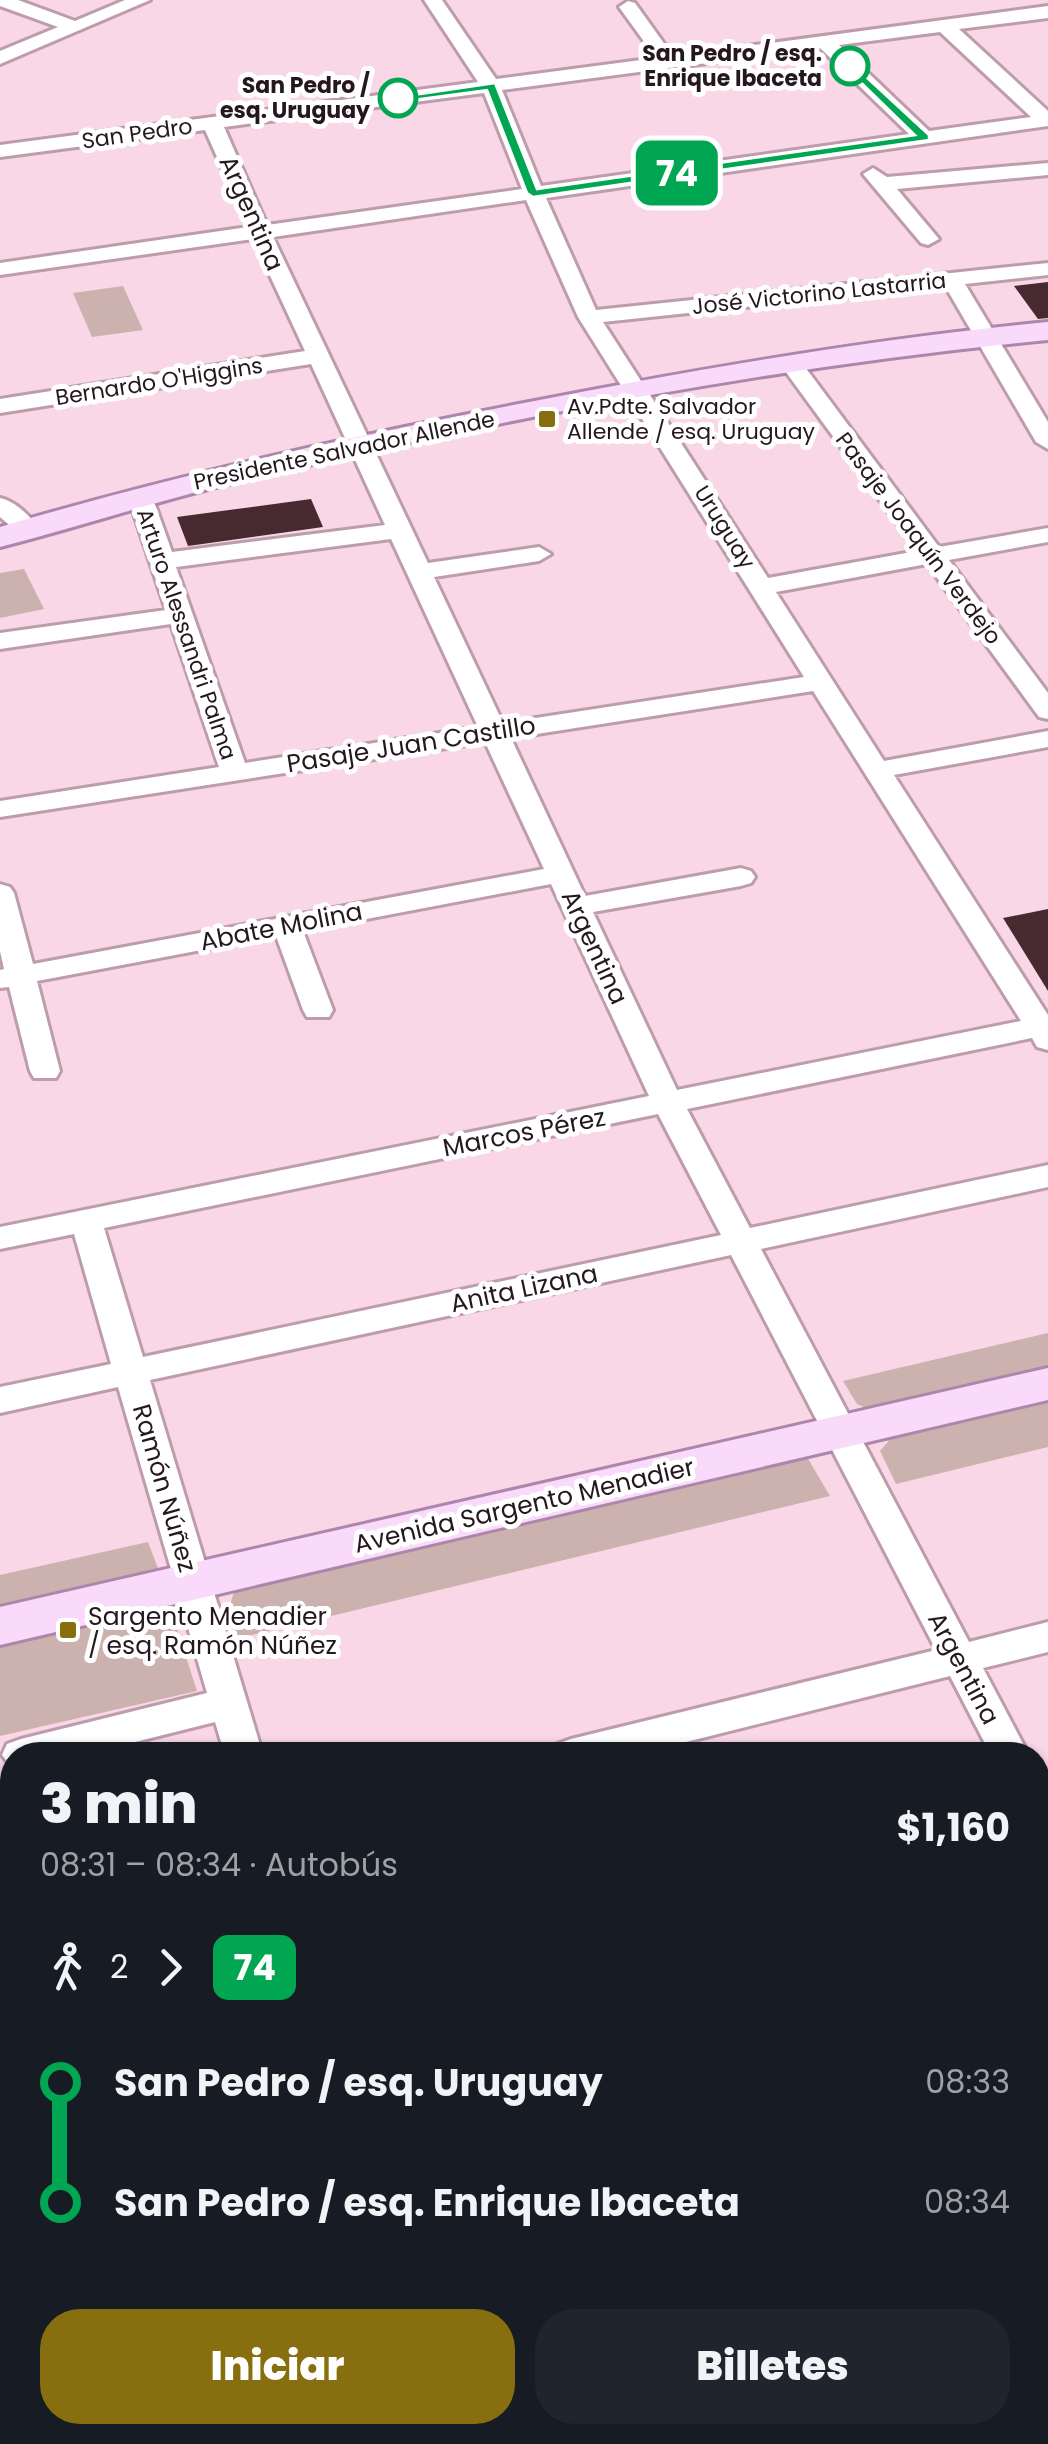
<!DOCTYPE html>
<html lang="es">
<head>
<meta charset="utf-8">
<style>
  body { margin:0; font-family:Poppins,sans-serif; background:#20242c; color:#f1f3f6; height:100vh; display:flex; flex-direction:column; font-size:38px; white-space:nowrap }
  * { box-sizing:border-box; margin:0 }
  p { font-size:32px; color:#9ea1a6 }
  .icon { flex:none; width:55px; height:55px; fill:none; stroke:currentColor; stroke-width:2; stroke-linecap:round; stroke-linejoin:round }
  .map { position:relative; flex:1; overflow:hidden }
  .panel { position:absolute; left:0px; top:1742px; width:1050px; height:702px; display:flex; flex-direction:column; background:#171b24; border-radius:40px 40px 0 0; box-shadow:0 2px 8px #0004 }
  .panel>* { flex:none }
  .badge { padding:0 20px; border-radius:15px; font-size:35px; line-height:65px }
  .map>.badge { position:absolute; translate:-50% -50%; box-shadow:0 0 0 5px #fff }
  .legs { display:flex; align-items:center; gap:15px; height:110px; padding:0 40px; font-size:32px }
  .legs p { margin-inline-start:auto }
  .summary { display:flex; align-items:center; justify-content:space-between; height:170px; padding:0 40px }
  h1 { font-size:55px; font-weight:800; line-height:75px }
  .action { display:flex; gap:20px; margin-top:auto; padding:20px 40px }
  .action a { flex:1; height:115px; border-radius:40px; background:#876f0f; color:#fff; font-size:40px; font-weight:800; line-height:115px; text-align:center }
  .action a+a { background:#20242c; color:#f1f3f6 }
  ul { padding:0 40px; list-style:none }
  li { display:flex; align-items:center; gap:35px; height:120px; font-size:38px }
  li i { display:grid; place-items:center; width:15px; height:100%; margin:0 12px; background:currentColor }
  li i::after { content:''; width:25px; height:25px; margin:-12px; border:8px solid; border-radius:50%; background:#171b24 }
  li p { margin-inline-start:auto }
  li:first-child i { background:linear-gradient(#0000 50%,currentColor 0) }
  li:last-child i { background:linear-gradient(currentColor 50%,#0000 0) }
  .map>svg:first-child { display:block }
</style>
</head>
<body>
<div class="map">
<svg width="1048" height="2444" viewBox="0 0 1048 2444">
  <rect width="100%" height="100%" fill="#f9d7e7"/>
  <g fill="#cbb2ae">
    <path d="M 123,286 L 143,330 L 92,337 L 73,293 Z"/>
    <path d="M 24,569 L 44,609 L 0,618 L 0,573 Z"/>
    <path d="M 1048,1333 L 1048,1369 L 870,1410 L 857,1404 L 843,1381 Z"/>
    <path d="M 1048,1401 L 1048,1447 L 896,1484 L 880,1451 L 892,1437 Z"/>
    <path d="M 807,1457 L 830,1496 L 235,1639 L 228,1612 L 234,1592 Z"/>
    <path d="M 148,1542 L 159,1571 L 0,1607 L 0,1575 Z"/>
    <path d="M 169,1604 L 197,1691 L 0,1736 L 0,1641 Z"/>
    <path d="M 12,2244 L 12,2432 L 409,2432 L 412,2444 L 0,2444 L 0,2247 Z"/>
  </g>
  <g fill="#472a2f">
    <path d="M 1048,282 L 1048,318 L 1038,319 L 1014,286 Z"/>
    <path d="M 311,499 L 323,527 L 188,546 L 177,517 Z"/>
    <path d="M 1048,909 L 1048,991 L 1003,918 Z"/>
  </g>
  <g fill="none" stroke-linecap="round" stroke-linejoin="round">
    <g stroke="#bd9cac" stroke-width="6">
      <g id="minor">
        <path d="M 0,0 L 18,0 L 75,21 L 125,0 L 150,0 L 0,64 L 0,51 L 58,27 L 0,6 Z"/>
        <path d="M 424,0 L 442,0 L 496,79 L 656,58 L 619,7 L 628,1 L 635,3 L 673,56 L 1048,6 L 1048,18 L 959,29 L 1048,111 L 1048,126 L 546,198 L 596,310 L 1048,263 L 1048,275 L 965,284 L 1048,422 L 1048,449 L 1036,442 L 945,286 L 603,322 L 768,578 L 917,551 L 780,364 L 791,357 L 799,359 L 939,547 L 1048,528 L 1048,542 L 949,560 L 1048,693 L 1048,719 L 1039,717 L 927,564 L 776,592 L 884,761 L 1048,731 L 1048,747 L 894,775 L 1048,1015 L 1048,1050 L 1037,1047 L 1032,1038 L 687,1109 L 750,1228 L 1048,1165 L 1048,1187 L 761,1249 L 969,1642 L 1048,1622 L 1048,1652 L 983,1668 L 1029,1755 L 991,1755 L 950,1676 L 634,1755 L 552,1755 L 557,1744 L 571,1739 L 936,1650 L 731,1255 L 150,1380 L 263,1755 L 225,1755 L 215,1722 L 83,1755 L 12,1755 L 12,1768 L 2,1755 L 7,1744 L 21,1739 L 207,1693 L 118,1387 L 0,1413 L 0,1387 L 111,1364 L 74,1234 L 0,1249 L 0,1227 L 649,1096 L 551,884 L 303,931 L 333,1010 L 329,1017 L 307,1017 L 303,1010 L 276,936 L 37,981 L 60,1071 L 56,1078 L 34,1078 L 30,1071 L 9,987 L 0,988 L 0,970 L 4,969 L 0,951 L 0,884 L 10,887 L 14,893 L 33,964 L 544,869 L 485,742 L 0,817 L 0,801 L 219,767 L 171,624 L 0,649 L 0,633 L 166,610 L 128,496 L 131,491 L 140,489 L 152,496 L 172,552 L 385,525 L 311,364 L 0,413 L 0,399 L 305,351 L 253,239 L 0,275 L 0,263 L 248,227 L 205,130 L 0,157 L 0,145 L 478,82 ZM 940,32 L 1031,117 L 929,131 L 839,45 ZM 820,48 L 909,134 L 541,186 L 502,90 ZM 484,93 L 522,189 L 267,225 L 224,127 ZM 526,200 L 578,317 L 804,677 L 503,723 L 434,577 L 539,561 L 551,554 L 539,547 L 428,563 L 273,237 ZM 391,539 L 478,727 L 245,763 L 176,567 ZM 813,691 L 1021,1021 L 677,1090 L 593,912 L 741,886 L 751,883 L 755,877 L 751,871 L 741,868 L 585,896 L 511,738 ZM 658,1114 L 721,1235 L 143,1357 L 104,1228 Z"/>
        <path d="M 1048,163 L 1048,175 L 897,189 L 939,239 L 928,245 L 921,243 L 863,174 L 873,168 L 887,177 Z"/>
        <path d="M 0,498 C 15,501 30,516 39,528 L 36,533 L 18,533 L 0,517 Z"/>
        <path d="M 1038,1792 L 1048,1795 L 1048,1878 L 1038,1881 L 1038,1847 L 1048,1844 L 1038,1841 Z"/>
        <path d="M 1048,2103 L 1048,2141 L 1038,2144 L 1038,2106 Z"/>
        <path d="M 1048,2409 L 1048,2444 L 986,2444 L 991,2432 L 1038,2432 L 1038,2412 Z"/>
        <path d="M 421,2432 L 467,2432 L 470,2444 L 424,2444 Z"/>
      </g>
    </g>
    <g stroke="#ad86ab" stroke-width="6">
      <g id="major">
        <path d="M 1048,322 L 1048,340 C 767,367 486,421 212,488 C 141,506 71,529 0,547 L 0,527 C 172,476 347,437 524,403 C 697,369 872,339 1048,322 Z"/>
        <path d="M 1048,1368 L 1048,1400 L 0,1645 L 0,1607 Z"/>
      </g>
    </g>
    <use href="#minor" fill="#fff" fill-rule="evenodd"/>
    <use href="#major" fill="#fadafa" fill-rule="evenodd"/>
  </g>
  <path fill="#00a651" stroke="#fff" stroke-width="2.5" d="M 850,62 L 929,135 L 929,140 L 533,197 L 527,193 L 487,90 L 398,102 L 393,98 L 495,83 L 537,189 L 915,135 L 846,68 Z"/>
  <g fill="#fff" stroke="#00a651" stroke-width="5">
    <circle cx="850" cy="66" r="18"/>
    <circle cx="398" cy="98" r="18"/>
  </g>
  <g fill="#876f0f" stroke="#fff" stroke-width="4">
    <rect x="537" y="409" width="20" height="20" rx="5"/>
    <rect x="58" y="1620" width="20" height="20" rx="5"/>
  </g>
  <g text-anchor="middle" stroke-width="10" stroke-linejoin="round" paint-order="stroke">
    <g font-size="22" font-weight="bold" fill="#24181e" stroke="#fff" text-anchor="end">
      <text x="822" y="61">San Pedro / esq.<tspan x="822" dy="25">Enrique Ibaceta</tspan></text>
      <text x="370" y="93">San Pedro /<tspan x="370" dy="25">esq. Uruguay</tspan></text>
    </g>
    <g font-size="22" fill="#24181e" stroke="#fff">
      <text transform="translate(137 133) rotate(-8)" y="8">San Pedro</text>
      <text transform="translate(819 293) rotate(-6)" y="8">José Victorino Lastarria</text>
      <text transform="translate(159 381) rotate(-9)" y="8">Bernardo O'Higgins</text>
      <text transform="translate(344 450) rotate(-12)" y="8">Presidente Salvador Allende</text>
      <text transform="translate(725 527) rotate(58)" y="8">Uruguay</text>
      <text transform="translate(919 538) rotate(53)" y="8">Pasaje Joaquín Verdejo</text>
      <text transform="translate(187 634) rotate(71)" y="8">Arturo Alessandri Palma</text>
    </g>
    <g font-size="22" fill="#24181e" stroke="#fff" text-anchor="start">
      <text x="567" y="414">Av.Pdte. Salvador<tspan x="567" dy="25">Allende / esq. Uruguay</tspan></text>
    </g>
    <g font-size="25" fill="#24181e" stroke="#fff">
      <text transform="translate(252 213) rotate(66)" y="9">Argentina</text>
      <text transform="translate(411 744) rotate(-9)" y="9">Pasaje Juan Castillo</text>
      <text transform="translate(281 926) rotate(-11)" y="9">Abate Molina</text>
      <text transform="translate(595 947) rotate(65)" y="9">Argentina</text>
      <text transform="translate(524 1132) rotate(-11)" y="9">Marcos Pérez</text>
      <text transform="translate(524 1288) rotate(-12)" y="9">Anita Lizana</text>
      <text transform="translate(165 1488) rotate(74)" y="9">Ramón Núñez</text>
      <text transform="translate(524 1505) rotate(-13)" y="9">Avenida Sargento Menadier</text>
      <text transform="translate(964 1668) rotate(62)" y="9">Argentina</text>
    </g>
    <g font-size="25" fill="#24181e" stroke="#fff" text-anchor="start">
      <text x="88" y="1625">Sargento Menadier<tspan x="88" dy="29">/ esq. Ramón Núñez</tspan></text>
    </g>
  </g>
</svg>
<b class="badge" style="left:677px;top:173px;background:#00a651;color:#fff">74</b>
<section class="panel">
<div class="summary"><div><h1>3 min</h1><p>08:31 – 08:34 · Autobús</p></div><b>$1,160</b></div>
<div class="legs"><svg class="icon" aria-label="walk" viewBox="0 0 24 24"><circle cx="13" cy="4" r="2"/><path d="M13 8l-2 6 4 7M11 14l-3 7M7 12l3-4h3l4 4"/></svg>2<svg class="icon" aria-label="forward" viewBox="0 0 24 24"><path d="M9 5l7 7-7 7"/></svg><b class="badge" style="background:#00a651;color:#fff">74</b></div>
<ul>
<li><i style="color:#00a651"></i><b>San Pedro / esq. Uruguay</b><p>08:33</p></li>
<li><i style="color:#00a651"></i><b>San Pedro / esq. Enrique Ibaceta</b><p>08:34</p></li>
</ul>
<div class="action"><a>Iniciar</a><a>Billetes</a></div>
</section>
</div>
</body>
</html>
